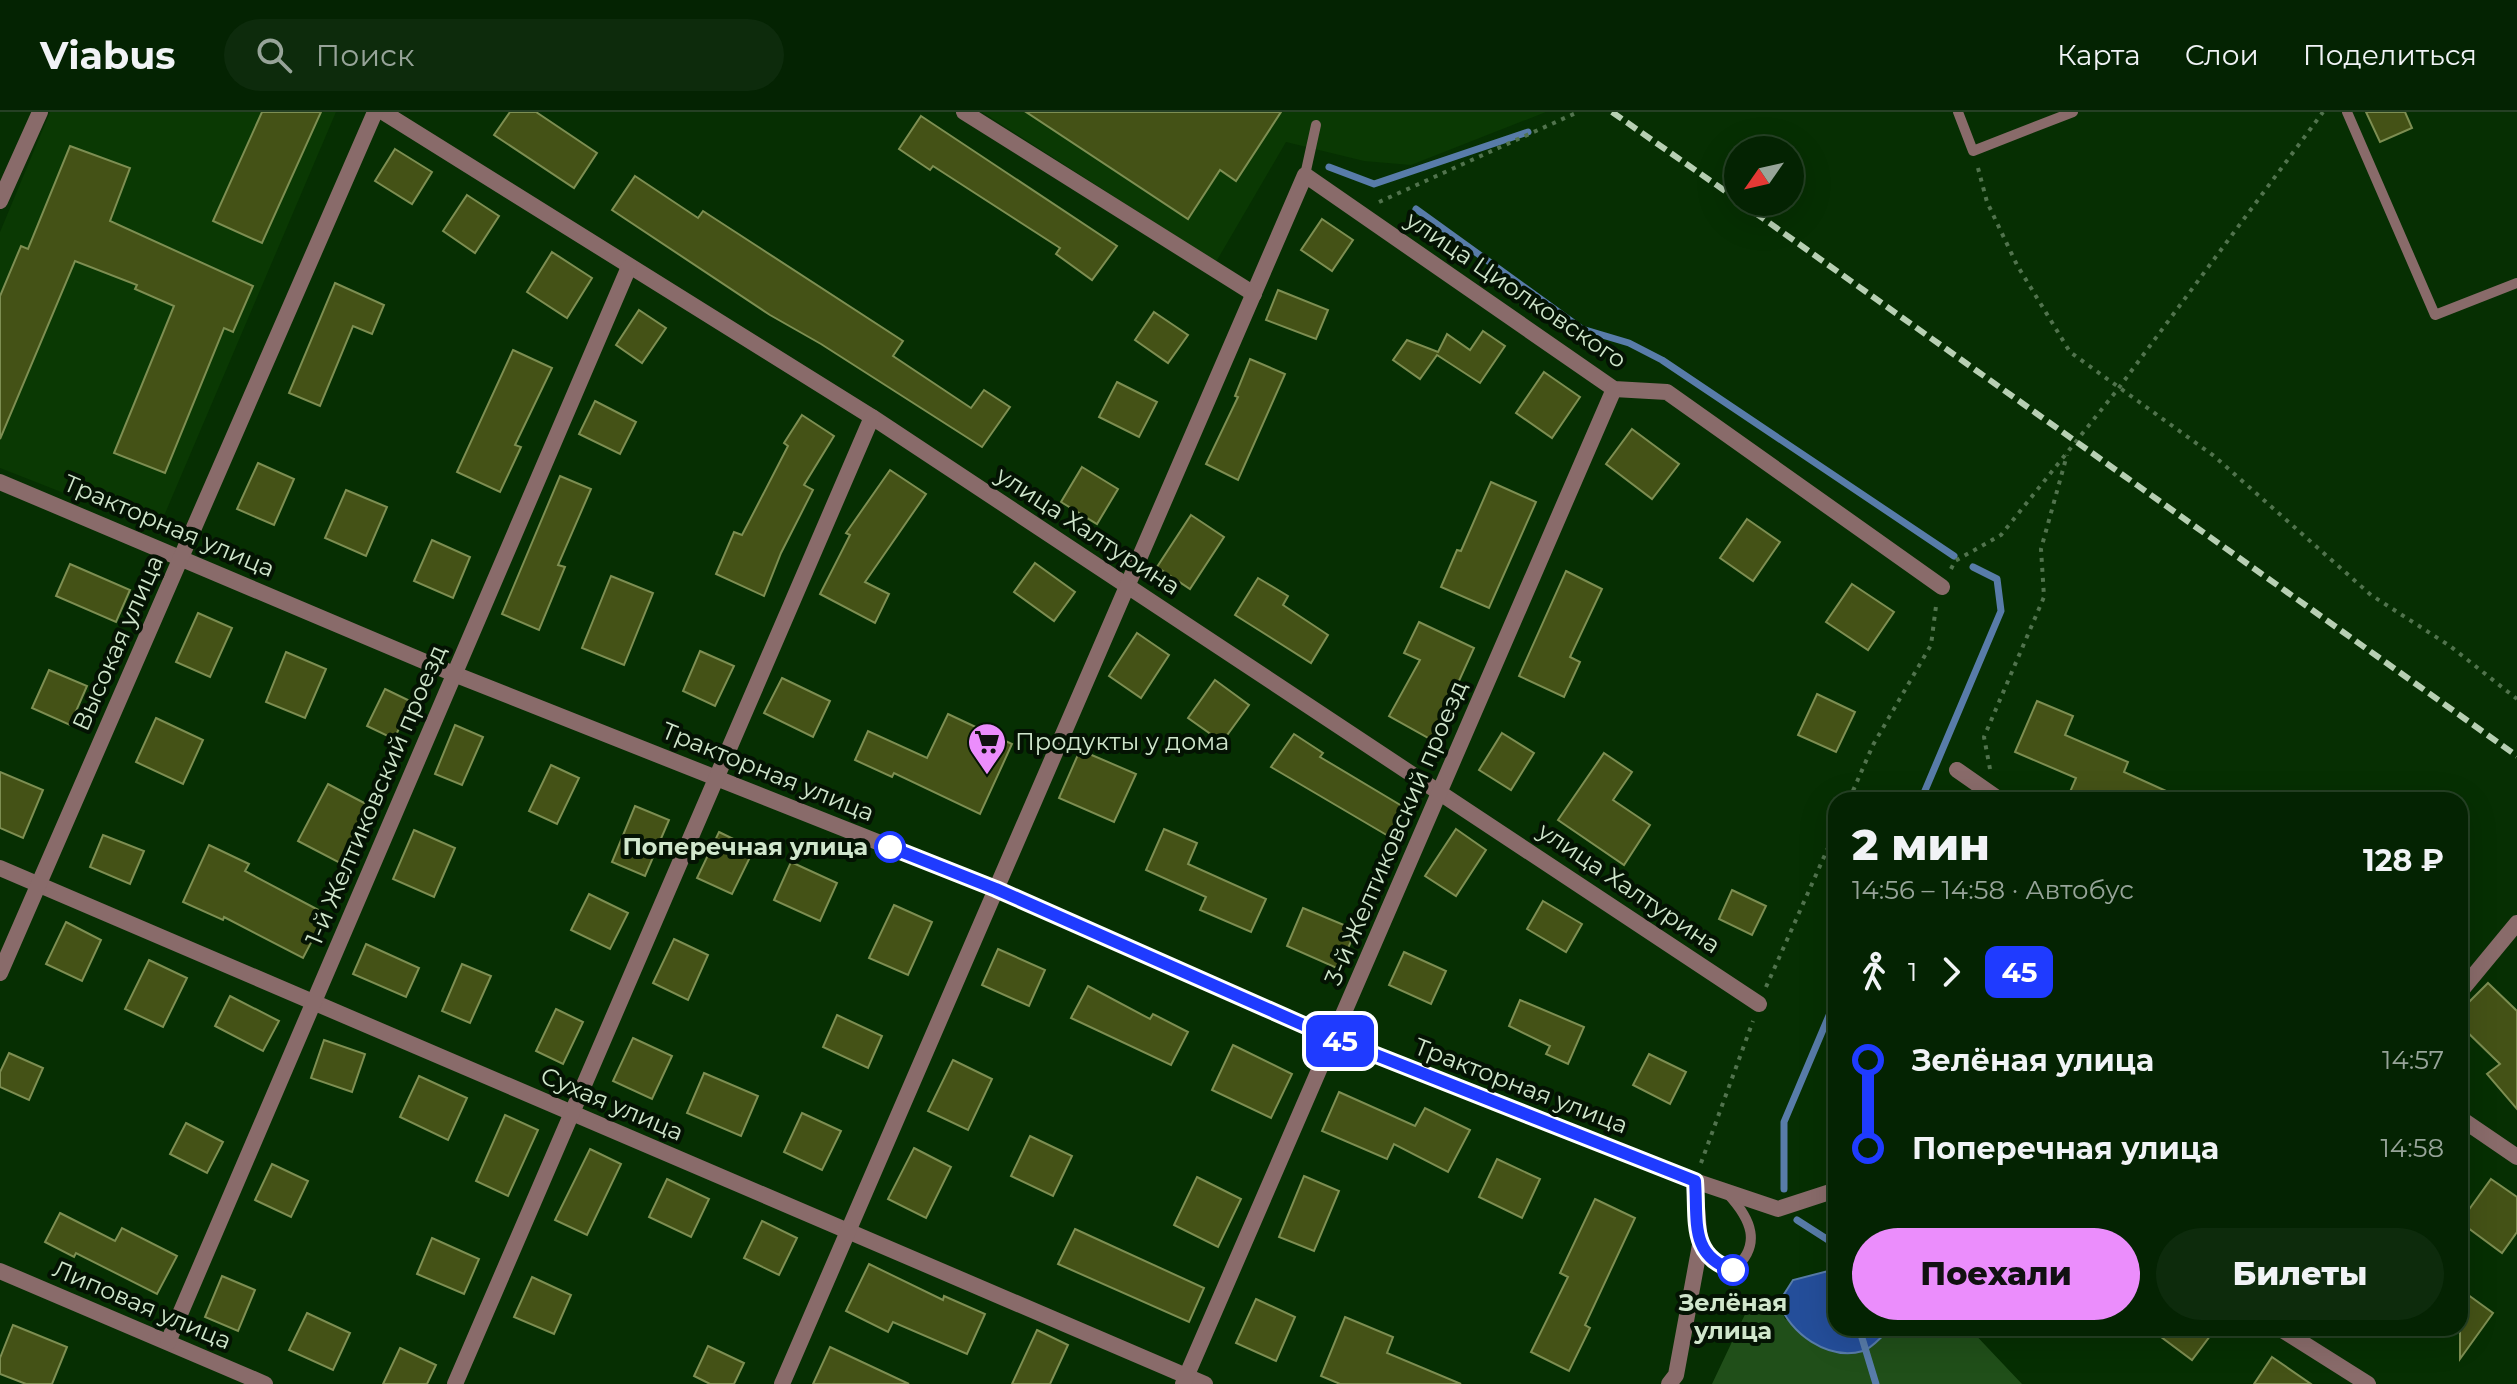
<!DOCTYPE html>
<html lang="ru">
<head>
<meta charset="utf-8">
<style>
  body { margin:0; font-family:Montserrat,sans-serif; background:#0d2b0c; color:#f1f3f6; height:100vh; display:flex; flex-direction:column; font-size:30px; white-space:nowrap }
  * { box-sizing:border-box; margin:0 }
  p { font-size:26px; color:#97a499 }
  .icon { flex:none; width:44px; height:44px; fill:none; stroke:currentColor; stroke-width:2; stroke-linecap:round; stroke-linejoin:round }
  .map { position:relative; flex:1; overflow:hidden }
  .drawer { position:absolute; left:1828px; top:680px; width:640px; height:544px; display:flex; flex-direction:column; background:#042302; border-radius:24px; box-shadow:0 8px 32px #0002,0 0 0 2px #254024 }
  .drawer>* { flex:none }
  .badge { padding:0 16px; border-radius:12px; font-size:28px; line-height:52px }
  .needle { width:52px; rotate:236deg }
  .controls { position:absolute; left:1724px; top:24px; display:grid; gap:16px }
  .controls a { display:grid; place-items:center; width:80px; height:80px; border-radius:50%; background:#042302; box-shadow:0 8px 32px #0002,0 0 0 2px #254024; font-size:40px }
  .map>.badge { position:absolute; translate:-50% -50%; box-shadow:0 0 0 4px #fff }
  .legs { display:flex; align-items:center; gap:12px; height:88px; padding:0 24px; font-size:26px }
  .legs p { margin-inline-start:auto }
  .headline { display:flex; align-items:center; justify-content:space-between; height:136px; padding:0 24px }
  h1 { font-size:44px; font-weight:800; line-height:60px }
  .cta { display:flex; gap:16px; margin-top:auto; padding:16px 24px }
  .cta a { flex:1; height:92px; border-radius:48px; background:#eb8dfc; color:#111; font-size:32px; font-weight:800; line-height:92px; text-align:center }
  .cta a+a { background:#0d2b0c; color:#f1f3f6 }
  ul { padding:0 24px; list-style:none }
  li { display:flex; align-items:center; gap:28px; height:88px; font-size:30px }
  li i { display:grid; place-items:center; width:12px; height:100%; margin:0 10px; background:currentColor }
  li i::after { content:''; width:20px; height:20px; margin:-10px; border:6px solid; border-radius:50%; background:#042302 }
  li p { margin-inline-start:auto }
  li:first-child i { background:linear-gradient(#0000 50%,currentColor 0) }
  li:last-child i { background:linear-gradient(currentColor 50%,#0000 0) }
  header { display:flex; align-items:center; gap:48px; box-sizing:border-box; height:112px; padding:0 40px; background:#042302; border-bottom:2px solid #254024 }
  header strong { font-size:38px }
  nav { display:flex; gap:44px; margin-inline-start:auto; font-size:28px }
  .search { width:560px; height:72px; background:#0d2b0c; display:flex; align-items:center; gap:20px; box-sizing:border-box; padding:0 28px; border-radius:44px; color:#97a499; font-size:30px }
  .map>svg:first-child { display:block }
</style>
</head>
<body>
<header>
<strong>Viabus</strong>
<div class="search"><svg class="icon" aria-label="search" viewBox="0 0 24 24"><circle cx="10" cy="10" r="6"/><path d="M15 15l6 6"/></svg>Поиск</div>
<nav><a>Карта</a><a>Слои</a><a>Поделиться</a></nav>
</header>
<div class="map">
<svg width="2517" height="1272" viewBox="0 0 2517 1272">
  <rect width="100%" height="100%" fill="#062f02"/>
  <g fill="#0a3903">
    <path d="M 50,0 L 336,0 L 158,418 L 0,356 L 0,120 Z"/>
    <path d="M 982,0 L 1546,0 L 1411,53 L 1364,49 L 1286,30 L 1216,150 Z"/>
  </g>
  <path fill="#204f19" d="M 1779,1190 L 1785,1207 L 1865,1239 L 1892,1216 L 1969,1216 L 2022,1272 L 1712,1272 L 1749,1194 Z"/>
  <path fill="#244e9a" stroke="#587ca9" stroke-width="2" d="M 1836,1157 L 1836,1216 L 1892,1216 C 1883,1222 1873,1236 1863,1239 C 1828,1249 1789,1221 1779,1190 L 1793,1168 Z"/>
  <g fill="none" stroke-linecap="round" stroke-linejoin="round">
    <g stroke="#587ca9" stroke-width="7">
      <path d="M 1329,55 L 1374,72 L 1528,20"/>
      <path d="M 1416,97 L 1582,217 L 1629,231 L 1662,248 L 1954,444"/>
      <path d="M 1921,688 L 2001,499 L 1997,467 L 1973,455"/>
      <path d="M 1784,1077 L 1784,1010 L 1836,887"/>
      <path d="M 1797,1108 L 1836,1133"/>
      <path d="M 1859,1216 L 1876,1272"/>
    </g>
  </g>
  <g fill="#445216" stroke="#7d8e52" stroke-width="2">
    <path d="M 262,0 L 321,0 L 262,131 L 213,109 Z"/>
    <path d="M 510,0 L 536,0 L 597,41 L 574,76 L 494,23 Z"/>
    <path d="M 1026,0 L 1281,0 L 1236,69 L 1220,58 L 1188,107 Z"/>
    <path d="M 2366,0 L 2405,0 L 2412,16 L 2380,30 Z"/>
    <path d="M 921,4 L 1117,134 L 1092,168 L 1056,142 L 1060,136 L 933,54 L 930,58 L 899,37 Z"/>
    <path d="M 70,34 L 130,56 L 110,109 L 253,174 L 233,220 L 224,216 L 165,361 L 114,341 L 174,194 L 135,177 L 137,173 L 75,149 L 0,327 L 0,184 L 21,134 L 28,137 Z"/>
    <path d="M 395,37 L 432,60 L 412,92 L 375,69 Z"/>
    <path d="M 635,64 L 698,106 L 703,99 L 903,229 L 893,244 L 971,296 L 984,278 L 1010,295 L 982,335 L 821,232 L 770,203 L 612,98 Z"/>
    <path d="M 467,83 L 499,104 L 475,141 L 443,119 Z"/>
    <path d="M 1322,107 L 1353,128 L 1332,159 L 1301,138 Z"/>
    <path d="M 552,140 L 592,166 L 567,206 L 527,180 Z"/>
    <path d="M 335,171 L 384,193 L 372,222 L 353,214 L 320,294 L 289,281 Z"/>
    <path d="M 1278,178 L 1328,198 L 1316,227 L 1266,208 Z"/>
    <path d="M 639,198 L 666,216 L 642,251 L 616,233 Z"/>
    <path d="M 1154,200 L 1188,223 L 1168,251 L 1135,228 Z"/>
    <path d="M 1483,219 L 1505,234 L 1480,271 L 1437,243 L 1420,267 L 1393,248 L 1407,228 L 1438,240 L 1447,222 L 1470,238 Z"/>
    <path d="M 513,238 L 552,256 L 515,333 L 521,335 L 500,380 L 457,360 Z"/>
    <path d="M 1250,247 L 1285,262 L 1238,368 L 1206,352 L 1238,285 L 1235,284 Z"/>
    <path d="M 1544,260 L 1580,285 L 1552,326 L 1516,301 Z"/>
    <path d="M 1117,270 L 1157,290 L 1139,325 L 1099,305 Z"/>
    <path d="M 595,289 L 636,310 L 620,342 L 579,322 Z"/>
    <path d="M 802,303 L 834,324 L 804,373 L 813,378 L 781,441 L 764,484 L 716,462 L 734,420 L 742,423 L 788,334 L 784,331 Z"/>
    <path d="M 1632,317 L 1679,352 L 1652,387 L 1606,352 Z"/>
    <path d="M 258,351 L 294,367 L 274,413 L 237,397 Z"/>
    <path d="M 1082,355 L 1118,377 L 1097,412 L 1061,390 Z"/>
    <path d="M 890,358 L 926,382 L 865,470 L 889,482 L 875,511 L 820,482 L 850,423 L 846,421 Z"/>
    <path d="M 560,364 L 591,377 L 558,453 L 565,455 L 539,518 L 502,502 Z"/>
    <path d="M 1491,370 L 1536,390 L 1489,496 L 1441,475 L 1457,438 L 1461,439 Z"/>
    <path d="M 346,378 L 387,395 L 366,444 L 325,426 Z"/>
    <path d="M 1191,403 L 1224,425 L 1190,477 L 1157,455 Z"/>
    <path d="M 1747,407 L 1780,430 L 1753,469 L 1720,446 Z"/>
    <path d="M 432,428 L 470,445 L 453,486 L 414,469 Z"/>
    <path d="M 1035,451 L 1075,480 L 1054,509 L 1014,480 Z"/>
    <path d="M 70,452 L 130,478 L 116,510 L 56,484 Z"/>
    <path d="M 1566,459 L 1602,477 L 1570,545 L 1580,550 L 1564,585 L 1519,564 Z"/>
    <path d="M 611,464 L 653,481 L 624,553 L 582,536 Z"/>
    <path d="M 1258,466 L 1288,484 L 1283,493 L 1328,523 L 1311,551 L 1235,503 Z"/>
    <path d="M 1852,472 L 1894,500 L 1868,538 L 1826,510 Z"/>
    <path d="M 198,501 L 232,516 L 210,565 L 176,550 Z"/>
    <path d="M 1419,510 L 1474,536 L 1432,628 L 1389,604 L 1420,548 L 1404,541 Z"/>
    <path d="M 1137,521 L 1169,543 L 1141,586 L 1109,564 Z"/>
    <path d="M 700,539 L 734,554 L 715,594 L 683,579 Z"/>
    <path d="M 286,540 L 326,557 L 305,606 L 266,590 Z"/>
    <path d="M 49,558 L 87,574 L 70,613 L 32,596 Z"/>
    <path d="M 782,566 L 830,589 L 813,625 L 764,601 Z"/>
    <path d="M 1215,568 L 1249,593 L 1222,630 L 1188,606 Z"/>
    <path d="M 385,577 L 412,590 L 394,627 L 367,614 Z"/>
    <path d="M 1817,582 L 1855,600 L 1836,640 L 1798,623 Z"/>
    <path d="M 2037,589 L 2073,604 L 2065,623 L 2128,650 L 2124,660 L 2186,688 L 2089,688 L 2070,680 L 2076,666 L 2015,640 Z"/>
    <path d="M 948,602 L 1012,632 L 980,702 L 894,661 L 892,665 L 855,648 L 868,619 L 927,646 Z"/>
    <path d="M 156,606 L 203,628 L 183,672 L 136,650 Z"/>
    <path d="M 455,613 L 483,625 L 462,673 L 435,662 Z"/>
    <path d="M 1502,621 L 1534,641 L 1511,678 L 1479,658 Z"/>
    <path d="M 1294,622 L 1323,641 L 1320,645 L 1407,697 L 1390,725 L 1271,655 Z"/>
    <path d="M 1080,638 L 1136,662 L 1114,710 L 1059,686 Z"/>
    <path d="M 1604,641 L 1632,660 L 1613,688 L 1650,713 L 1624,753 L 1558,708 Z"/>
    <path d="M 551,653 L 579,666 L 557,712 L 529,699 Z"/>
    <path d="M 0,660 L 43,678 L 23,726 L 0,716 Z"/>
    <path d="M 328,672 L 370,694 L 340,751 L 298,729 Z"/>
    <path d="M 635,694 L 669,708 L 645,764 L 612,750 Z"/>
    <path d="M 1164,717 L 1197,731 L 1188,752 L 1266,787 L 1251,820 L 1200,798 L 1206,785 L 1146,758 Z"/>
    <path d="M 1456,717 L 1486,738 L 1456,784 L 1425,764 Z"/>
    <path d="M 414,718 L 455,736 L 434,785 L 393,767 Z"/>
    <path d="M 719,720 L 754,737 L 732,782 L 697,766 Z"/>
    <path d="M 103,723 L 144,739 L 130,772 L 90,755 Z"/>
    <path d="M 209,733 L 249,752 L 245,759 L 326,802 L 303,846 L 224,805 L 223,808 L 183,790 Z"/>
    <path d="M 791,750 L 837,771 L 820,809 L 774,788 Z"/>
    <path d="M 1732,778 L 1766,794 L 1752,823 L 1719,807 Z"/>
    <path d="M 589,782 L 628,801 L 610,837 L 571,818 Z"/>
    <path d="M 1543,789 L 1582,812 L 1566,840 L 1527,817 Z"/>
    <path d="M 894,793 L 932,810 L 908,863 L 869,846 Z"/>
    <path d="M 1303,796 L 1356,818 L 1339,857 L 1287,834 Z"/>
    <path d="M 66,810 L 101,828 L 82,869 L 46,852 Z"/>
    <path d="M 674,827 L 708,843 L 688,888 L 653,871 Z"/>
    <path d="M 366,832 L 419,856 L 406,885 L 353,862 Z"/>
    <path d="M 998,837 L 1045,858 L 1029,894 L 982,873 Z"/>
    <path d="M 1404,840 L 1446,859 L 1431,892 L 1389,873 Z"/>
    <path d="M 149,848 L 187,866 L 163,915 L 125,897 Z"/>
    <path d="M 462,852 L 491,864 L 470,911 L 442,899 Z"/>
    <path d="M 2488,871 L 2517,899 L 2517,997 L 2487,962 L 2500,952 L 2460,913 L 2460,899 Z"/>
    <path d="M 1088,874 L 1150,907 L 1153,902 L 1188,920 L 1171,953 L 1071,906 Z"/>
    <path d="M 230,884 L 279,909 L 263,939 L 215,914 Z"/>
    <path d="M 1520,888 L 1584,915 L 1568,952 L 1546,942 L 1550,934 L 1509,914 Z"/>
    <path d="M 556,897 L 583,910 L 563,952 L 536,939 Z"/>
    <path d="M 837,903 L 882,924 L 868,956 L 823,935 Z"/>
    <path d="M 633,926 L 672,944 L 652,987 L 613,969 Z"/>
    <path d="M 324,928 L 365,942 L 352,980 L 311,966 Z"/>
    <path d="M 1233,933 L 1292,962 L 1271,1006 L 1212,978 Z"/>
    <path d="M 9,941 L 43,956 L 29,988 L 0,975 L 0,960 Z"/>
    <path d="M 1649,942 L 1686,960 L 1670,992 L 1633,973 Z"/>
    <path d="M 953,948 L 992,967 L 968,1018 L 928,999 Z"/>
    <path d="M 704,961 L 758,984 L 741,1024 L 687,1001 Z"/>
    <path d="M 419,964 L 467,986 L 448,1028 L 400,1005 Z"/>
    <path d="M 1339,980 L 1415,1014 L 1425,996 L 1470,1018 L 1448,1060 L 1394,1032 L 1387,1047 L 1322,1019 Z"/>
    <path d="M 802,1001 L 841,1019 L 822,1058 L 784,1040 Z"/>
    <path d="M 505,1003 L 538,1018 L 508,1084 L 476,1069 Z"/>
    <path d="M 186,1011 L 223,1030 L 207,1061 L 170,1042 Z"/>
    <path d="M 1030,1024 L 1072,1044 L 1053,1084 L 1011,1064 Z"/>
    <path d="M 914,1036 L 951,1055 L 926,1106 L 888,1087 Z"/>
    <path d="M 590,1037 L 621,1052 L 587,1123 L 555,1108 Z"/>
    <path d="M 1497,1047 L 1540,1067 L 1522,1106 L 1479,1085 Z"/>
    <path d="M 272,1052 L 308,1069 L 291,1105 L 255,1088 Z"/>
    <path d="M 1304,1064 L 1339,1079 L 1314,1139 L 1279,1125 Z"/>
    <path d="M 1197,1065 L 1241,1087 L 1218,1135 L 1174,1113 Z"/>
    <path d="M 667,1067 L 709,1087 L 691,1125 L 649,1105 Z"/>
    <path d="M 2491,1067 L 2517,1085 L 2517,1120 L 2502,1141 L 2460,1110 Z"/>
    <path d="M 1595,1087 L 1635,1106 L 1585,1213 L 1590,1216 L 1569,1259 L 1531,1240 L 1568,1165 L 1560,1161 Z"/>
    <path d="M 60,1101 L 115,1129 L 122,1116 L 177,1144 L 157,1182 L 76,1141 L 74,1145 L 45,1130 Z"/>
    <path d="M 762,1109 L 797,1126 L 779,1163 L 744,1146 Z"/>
    <path d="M 1075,1117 L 1204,1176 L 1189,1210 L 1058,1152 Z"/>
    <path d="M 432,1126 L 479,1147 L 464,1182 L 417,1162 Z"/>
    <path d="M 869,1152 L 943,1188 L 944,1184 L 985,1202 L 967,1242 L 893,1210 L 888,1220 L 846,1199 Z"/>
    <path d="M 222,1164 L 255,1178 L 238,1219 L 205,1205 Z"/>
    <path d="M 532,1165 L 571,1183 L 554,1222 L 514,1205 Z"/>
    <path d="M 2460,1177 L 2493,1201 L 2460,1247 Z"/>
    <path d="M 1256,1187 L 1295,1205 L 1276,1249 L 1236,1231 Z"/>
    <path d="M 307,1201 L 350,1221 L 333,1258 L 289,1238 Z"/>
    <path d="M 1345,1205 L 1393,1225 L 1387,1241 L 1461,1272 L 1340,1272 L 1321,1264 Z"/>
    <path d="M 13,1213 L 67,1235 L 52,1272 L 26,1272 L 0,1262 L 0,1246 Z"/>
    <path d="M 2149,1216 L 2216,1216 L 2192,1248 Z"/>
    <path d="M 1037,1218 L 1068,1233 L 1050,1272 L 1012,1272 Z"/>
    <path d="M 708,1234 L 744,1251 L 734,1272 L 710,1272 L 694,1264 Z"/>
    <path d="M 830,1235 L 909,1272 L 813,1272 Z"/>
    <path d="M 400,1236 L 436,1253 L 427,1272 L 383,1272 Z"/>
    <path d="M 2272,1245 L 2311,1272 L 2254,1272 Z"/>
  </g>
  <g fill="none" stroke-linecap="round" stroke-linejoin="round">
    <g stroke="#51734d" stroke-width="4" stroke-dasharray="4 6" stroke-linecap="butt">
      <path d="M 1978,56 L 1987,90 L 2017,153 L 2070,240 L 2214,344 L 2371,483 L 2450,534 L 2517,587"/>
      <path d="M 1379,90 L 1578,0"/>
      <path d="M 1951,457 L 1955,449 L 2001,423 L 2118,277 L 2323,0"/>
      <path d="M 1990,657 L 1984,625 L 2044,485 L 2041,437 L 2067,343"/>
      <path d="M 1849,688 L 1873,633 L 1931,533 L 1936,494"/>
      <path d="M 1766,875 L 1836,718"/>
      <path d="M 1701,1051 L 1753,909"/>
    </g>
    <g stroke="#896b6a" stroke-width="10">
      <path d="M 1958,0 L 1973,39 L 2073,0"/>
      <path d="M 2347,0 L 2435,203 L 2517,171"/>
      <path d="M 1305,63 L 1316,13"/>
      <path d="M 1700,1133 L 1715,1152 L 1733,1158 C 1763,1133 1751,1107 1728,1082"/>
    </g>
    <g stroke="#896b6a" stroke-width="16">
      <path d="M 383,0 L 872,305 L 1759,892"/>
      <path d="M 964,0 L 1254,182"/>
      <path d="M 0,89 L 40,0"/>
      <path d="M 0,370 L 454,562 L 996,777 L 1333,926 L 1695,1069 L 1778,1097 L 1836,1078"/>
      <path d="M 1957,658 L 2000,688"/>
      <path d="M 0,756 L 1205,1272"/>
      <path d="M 0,861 L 375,0"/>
      <path d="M 2460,880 L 2517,811"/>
      <path d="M 2460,1006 L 2517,1045"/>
      <path d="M 0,1159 L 265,1272"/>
      <path d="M 2279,1216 L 2368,1272"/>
      <path d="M 168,1230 L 629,155"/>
      <path d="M 455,1272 L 872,305"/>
      <path d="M 782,1272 L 1305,63 L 1614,277 L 1667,280 L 1942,475"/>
      <path d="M 1183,1272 L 1614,277"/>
      <path d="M 1669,1272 L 1676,1263 L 1700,1133 L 1695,1069"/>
    </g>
    <g stroke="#b7cfb3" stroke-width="6" stroke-dasharray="12 6" stroke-linecap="butt">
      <path d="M 1612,0 L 1738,88"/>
      <path d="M 1740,90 L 2517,644"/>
    </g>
  </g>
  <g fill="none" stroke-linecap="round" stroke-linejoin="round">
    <g stroke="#fff" stroke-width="18">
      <path id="line-1" d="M 890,735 L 996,777 L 1333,926 L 1695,1069 C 1698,1108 1689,1144 1733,1158"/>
    </g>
    <use href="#line-1" stroke="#1f3bff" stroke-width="12"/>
  </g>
  <defs>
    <g id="supermarket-pin" transform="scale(2)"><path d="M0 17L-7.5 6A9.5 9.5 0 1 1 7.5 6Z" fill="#eb8dfc" stroke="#041303"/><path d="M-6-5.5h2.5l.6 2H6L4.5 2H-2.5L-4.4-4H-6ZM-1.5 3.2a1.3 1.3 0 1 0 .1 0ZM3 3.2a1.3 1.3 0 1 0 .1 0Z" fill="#111"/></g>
  </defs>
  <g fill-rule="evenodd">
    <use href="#supermarket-pin" x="987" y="630"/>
  </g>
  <g fill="#fff" stroke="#1f3bff" stroke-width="4">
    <circle cx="890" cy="735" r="14"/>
    <circle cx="1733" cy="1158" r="14"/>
  </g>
  <g text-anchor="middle" stroke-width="8" stroke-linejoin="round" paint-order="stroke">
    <g font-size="24" fill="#d0e6cc" stroke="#041303">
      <text transform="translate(1516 178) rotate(34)" y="8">улица Циолковского</text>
      <text transform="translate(169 414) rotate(23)" y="8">Тракторная улица</text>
      <text transform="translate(1088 419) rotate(33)" y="8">улица Халтурина</text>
      <text transform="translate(118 531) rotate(-66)" y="8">Высокая улица</text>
      <text transform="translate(768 660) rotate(22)" y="8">Тракторная улица</text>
      <text transform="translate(376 683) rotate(-67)" y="8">1-й Желтиковский проезд</text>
      <text transform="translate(1396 721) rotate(-67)" y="8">3-й Желтиковский проезд</text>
      <text transform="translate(1629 776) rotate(34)" y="8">улица Халтурина</text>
      <text transform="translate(1521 974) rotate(21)" y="8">Тракторная улица</text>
      <text transform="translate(612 992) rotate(23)" y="8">Сухая улица</text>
      <text transform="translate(142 1193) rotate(23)" y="8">Липовая улица</text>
    </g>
    <g font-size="24" fill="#d0e6cc" stroke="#041303" text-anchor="start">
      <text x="1015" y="638">Продукты у дома</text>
    </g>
    <g font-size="24" font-weight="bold" fill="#d0e6cc" stroke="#041303" text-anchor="end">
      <text x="868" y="743">Поперечная улица</text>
      <text x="1733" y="1199" text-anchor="middle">Зелёная<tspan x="1733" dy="28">улица</tspan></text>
    </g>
  </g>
</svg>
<div class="controls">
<a><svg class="needle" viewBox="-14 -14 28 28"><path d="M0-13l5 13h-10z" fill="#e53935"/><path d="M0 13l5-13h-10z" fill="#97a499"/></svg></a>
</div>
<b class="badge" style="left:1340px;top:929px;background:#1f3bff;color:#fff">45</b>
<section class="drawer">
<div class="headline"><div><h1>2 мин</h1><p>14:56 – 14:58 · Автобус</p></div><b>128 ₽</b></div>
<div class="legs"><svg class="icon" aria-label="walk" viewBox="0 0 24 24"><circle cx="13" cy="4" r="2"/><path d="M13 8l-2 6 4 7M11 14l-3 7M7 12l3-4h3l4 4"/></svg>1<svg class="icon" aria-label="forward" viewBox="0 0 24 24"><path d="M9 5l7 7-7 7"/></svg><b class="badge" style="background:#1f3bff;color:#fff">45</b></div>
<ul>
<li><i style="color:#1f3bff"></i><b>Зелёная улица</b><p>14:57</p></li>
<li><i style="color:#1f3bff"></i><b>Поперечная улица</b><p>14:58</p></li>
</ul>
<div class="cta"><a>Поехали</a><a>Билеты</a></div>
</section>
</div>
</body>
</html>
